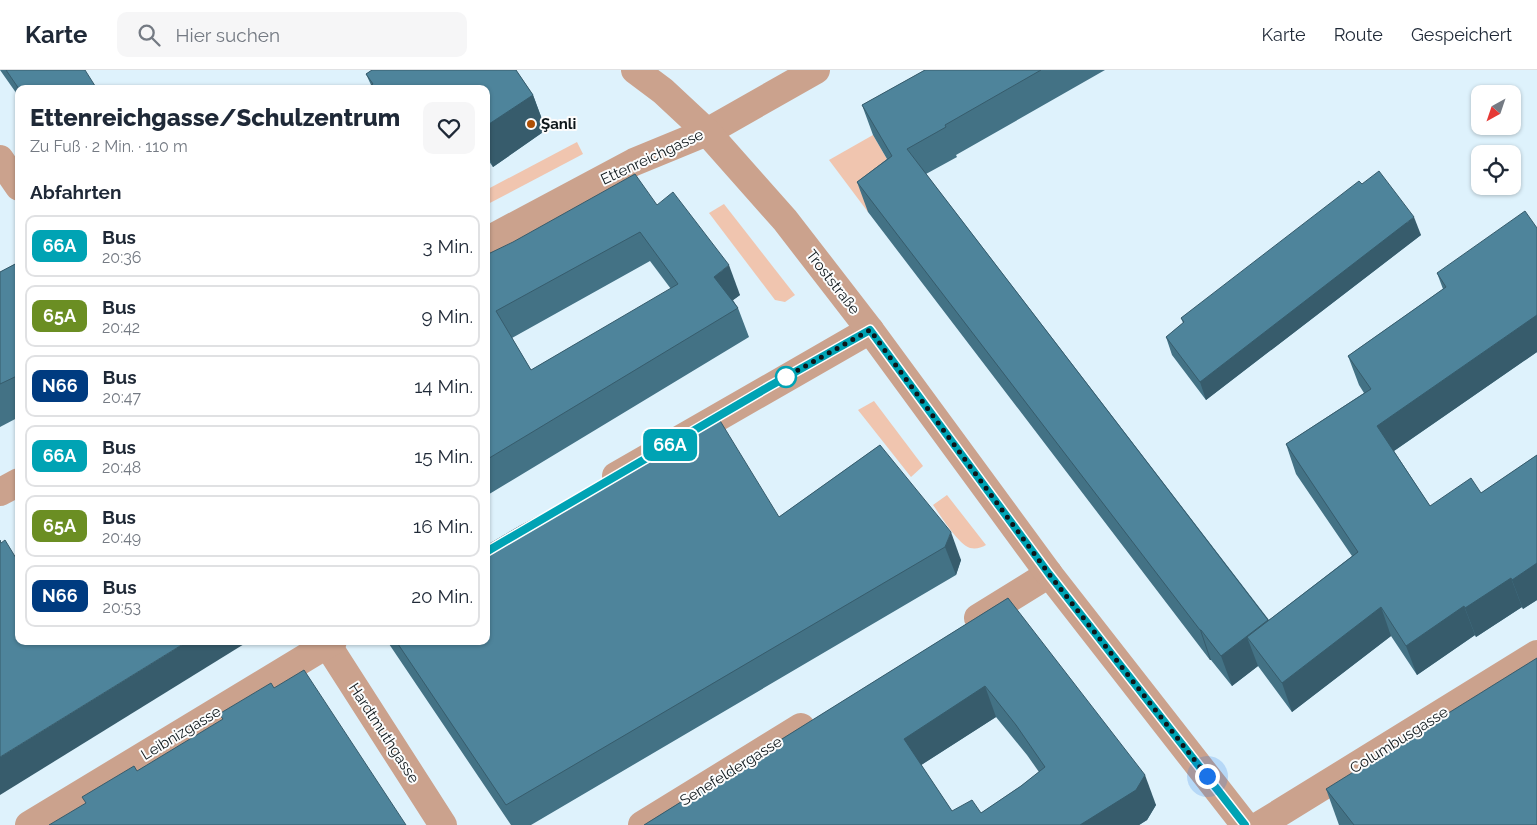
<!DOCTYPE html>
<html lang="de">
<head>
<meta charset="utf-8">
<style>
  body { margin:0; font-family:Raleway,sans-serif; background:#f6f6f7; color:#1f2937; height:100vh; display:flex; flex-direction:column; font-size:19px; white-space:nowrap }
  * { box-sizing:border-box; margin:0 }
  p { font-size:16px; color:#747a83 }
  .icon { flex:none; width:28px; height:28px; fill:none; stroke:currentColor; stroke-width:2; stroke-linecap:round; stroke-linejoin:round }
  .map { position:relative; flex:1; overflow:hidden }
  .sheet { position:absolute; left:15px; top:15px; width:475px; height:560px; display:flex; flex-direction:column; background:#fff; border-radius:10px; box-shadow:0 1px 4px #0004 }
  .sheet>* { flex:none }
  .badge { padding:0 10px; border-radius:8px; font-size:18px; line-height:32px }
  .needle { width:32px; rotate:220deg }
  .controls { position:absolute; left:1471px; top:15px; display:grid; gap:10px }
  .controls a { display:grid; place-items:center; width:50px; height:50px; border-radius:10px; background:#fff; box-shadow:0 1px 4px #0004; font-size:25px }
  .you { position:absolute; width:25px; height:25px; margin:-12px; border:4px solid #fff; border-radius:50%; background:#1a73e8; box-shadow:0 0 0 8px #1a73e833 }
  .map>.badge { position:absolute; translate:-50% -50%; box-shadow:0 0 0 2px #fff }
  h2 { padding:0 15px; font-size:19px; line-height:45px }
  .round { display:grid; place-items:center; flex:none; width:52px; height:52px; border-radius:10px; background:#f6f6f7 }
  .overview { display:flex; align-items:center; justify-content:space-between; height:85px; padding:0 15px }
  h1 { font-size:24px; font-weight:800; line-height:38px }
  ul { padding:0; list-style:none }
  li { display:flex; align-items:center; gap:15px; height:62px; margin:0 10px 8px; padding:0 5px; border:2px solid #e0e1e3; border-radius:10px }
  li div { flex:1 }
  li b { display:block; font-size:19px }
  li em { font-style:normal }
  li .badge { min-width:55px; font-weight:700; text-align:center }
  header { display:flex; align-items:center; gap:30px; box-sizing:border-box; height:70px; padding:0 25px; background:#fff; border-bottom:1px solid #e0e1e3 }
  header strong { font-size:24px }
  nav { display:flex; gap:28px; margin-inline-start:auto; font-size:18px }
  .search { width:350px; height:45px; background:#f6f6f7; display:flex; align-items:center; gap:12px; box-sizing:border-box; padding:0 18px; border-radius:10px; color:#747a83; font-size:19px }
  .map>svg:first-child { display:block }
</style>
</head>
<body>
<header>
<strong>Karte</strong>
<div class="search"><svg class="icon" aria-label="search" viewBox="0 0 24 24"><circle cx="10" cy="10" r="6"/><path d="M15 15l6 6"/></svg>Hier suchen</div>
<nav><a>Karte</a><a>Route</a><a>Gespeichert</a></nav>
</header>
<div class="map">
<svg width="1537" height="755" viewBox="0 0 1537 755">
  <rect width="100%" height="100%" fill="#def2fc"/>
  <g fill="#f0c5af">
    <path d="M 873,65 L 902,115 L 868,142 L 829,90 Z"/>
    <path d="M 577,72 L 583,84 L 486,135 L 486,120 Z"/>
    <path d="M 724,134 L 795,225 L 785,232 L 775,230 L 709,143 Z"/>
    <path d="M 874,331 L 923,396 L 911,407 L 858,340 Z"/>
    <path d="M 947,425 L 986,475 C 981,478 976,479 970,478 C 958,474 941,446 933,435 Z"/>
  </g>
  <g fill="none" stroke-linecap="round" stroke-linejoin="round">
    <g stroke="#cba28d" stroke-width="28">
      <path d="M 0,89 L 19,117"/>
      <path d="M 486,171 L 634,92 L 707,62 L 816,0"/>
      <path d="M 616,406 L 870,260"/>
      <path d="M 0,422 L 19,412"/>
      <path d="M 978,548 L 1049,504"/>
      <path d="M 325,571 L 443,755"/>
      <path d="M 29,755 L 333,571"/>
      <path d="M 642,755 L 801,657"/>
      <path d="M 1260,755 L 1537,584"/>
    </g>
    <path stroke="#cba28d" stroke-width="28" d="M 635,0 L 663,21 L 707,62 L 785,150 L 870,260 L 1049,504 L 1245,755"/>
  </g>
  <g fill="#437285" fill-rule="evenodd">
    <path d="M 0,0 L 85,0 L 19,19 L 19,27 Z"/>
    <path d="M 372,0 L 516,0 L 533,25 L 546,60 L 493,97 L 486,87 L 486,19 L 365,19 L 371,15 L 366,4 Z"/>
    <path d="M 925,0 L 1105,0 L 956,85 L 957,87 L 926,104 L 1269,550 L 1352,486 L 1296,404 L 1286,374 L 1364,323 L 1359,315 L 1348,286 L 1443,219 L 1437,203 L 1537,158 L 1537,282 L 1394,381 L 1430,436 L 1481,423 L 1537,385 L 1537,530 L 1523,539 L 1522,537 L 1476,567 L 1475,565 L 1417,605 L 1391,566 L 1292,642 L 1258,596 L 1232,616 L 1211,590 L 1210,590 L 868,142 L 857,112 L 887,89 L 873,65 L 862,35 Z"/>
    <path d="M 1362,114 L 1421,165 L 1206,330 L 1172,285 L 1166,267 L 1183,253 L 1181,248 Z"/>
    <path d="M 657,135 L 740,225 L 733,230 L 738,238 L 749,267 L 486,426 L 486,185 ZM 650,191 L 671,219 L 531,300 L 512,268 Z"/>
    <path d="M 19,192 L 19,347 L 0,357 L 0,202 Z"/>
    <path d="M 880,375 L 961,490 L 956,505 L 531,755 L 511,755 L 387,571 L 486,571 L 779,447 Z"/>
    <path d="M 1008,528 L 1156,735 L 1147,750 L 1139,755 L 644,755 ZM 996,647 L 1027,685 L 1039,702 L 1021,716 L 981,743 L 952,741 L 921,695 Z"/>
    <path d="M 1326,719 L 1537,755 L 1339,755 Z"/>
  </g>
  <g fill="#375c6c">
    <path d="M 533,25 L 546,60 L 493,97 L 486,79 L 486,56 Z"/>
    <path d="M 1414,147 L 1421,165 L 1206,330 L 1200,312 Z"/>
    <path d="M 729,195 L 740,225 L 725,236 L 714,207 Z"/>
    <path d="M 1537,245 L 1537,282 L 1388,385 L 1377,356 Z"/>
    <path d="M 951,462 L 961,490 L 956,505 L 945,477 Z"/>
    <path d="M 1537,493 L 1537,530 L 1523,539 L 1512,510 Z"/>
    <path d="M 1511,508 L 1522,537 L 1476,567 L 1465,538 Z"/>
    <path d="M 1464,536 L 1475,565 L 1417,605 L 1406,576 Z"/>
    <path d="M 1381,537 L 1391,566 L 1292,642 L 1282,613 Z"/>
    <path d="M 1268,550 L 1279,580 L 1247,567 L 1258,596 L 1232,616 L 1221,586 Z"/>
    <path d="M 1200,560 L 1201,560 L 1211,590 L 1210,590 Z"/>
    <path d="M 188,571 L 249,571 L 0,725 L 0,687 Z"/>
    <path d="M 985,616 L 996,647 L 915,699 L 904,669 Z"/>
    <path d="M 1145,705 L 1156,735 L 1147,750 L 1139,755 L 1080,755 Z"/>
  </g>
  <g fill="#4e849b" stroke="#375c6c" fill-rule="evenodd">
    <path d="M 6,0 L 85,0 L 97,19 L 19,19 Z"/>
    <path d="M 372,0 L 516,0 L 533,25 L 486,56 L 486,19 L 365,19 L 373,14 L 366,4 Z"/>
    <path d="M 925,0 L 1041,0 L 945,55 L 946,57 L 907,79 L 1268,550 L 1221,586 L 1201,560 L 1200,560 L 857,112 L 892,86 L 862,35 Z"/>
    <path d="M 1379,101 L 1414,147 L 1200,312 L 1166,267 L 1184,252 L 1181,248 L 1359,111 L 1362,114 Z"/>
    <path d="M 635,104 L 657,135 L 673,122 L 729,195 L 714,207 L 738,238 L 486,390 L 486,330 L 488,329 L 486,325 L 486,185 L 513,172 ZM 640,162 L 678,214 L 531,300 L 496,241 Z"/>
    <path d="M 1525,141 L 1537,158 L 1537,245 L 1377,356 L 1430,436 L 1471,408 L 1481,423 L 1537,385 L 1537,493 L 1512,510 L 1511,508 L 1465,538 L 1464,536 L 1406,576 L 1381,537 L 1282,613 L 1247,567 L 1358,482 L 1286,374 L 1371,319 L 1348,286 L 1446,217 L 1437,203 Z"/>
    <path d="M 19,192 L 19,305 L 0,314 L 0,202 Z"/>
    <path d="M 719,349 L 779,447 L 880,375 L 951,462 L 945,477 L 506,735 L 396,571 L 486,571 L 486,476 L 520,456 Z"/>
    <path d="M 0,470 L 1,473 L 5,470 L 19,493 L 19,571 L 188,571 L 0,687 Z"/>
    <path d="M 1008,528 L 1145,705 L 1136,720 L 1080,755 L 644,755 ZM 985,616 L 1016,655 L 1045,697 L 1021,716 L 981,743 L 972,730 L 952,741 L 904,669 Z"/>
    <path d="M 1537,588 L 1537,755 L 1354,755 L 1326,719 Z"/>
    <path d="M 304,600 L 406,755 L 49,755 L 86,733 L 82,727 L 134,696 L 137,701 L 223,649 L 219,644 L 271,613 L 274,618 Z"/>
  </g>
  <g fill="none" stroke-linecap="round" stroke-linejoin="round">
    <g stroke="#fff" stroke-width="11">
      <path id="line" d="M 486,482 L 770,316 L 870,260 L 1049,504 L 1245,755"/>
    </g>
    <use href="#line" stroke="#00a3b4" stroke-width="8"/>
    <path stroke="#0d161a" stroke-width="5" stroke-dasharray="0 9" d="M 786,307 L 784,308 L 870,260 L 1049,504 L 1207,706"/>
  </g>
  <circle fill="#af5006" stroke="#fcfcfc" stroke-width="2" cx="531" cy="54" r="5"/>
  <circle fill="#fff" stroke="#00a3b4" stroke-width="2.5" cx="786" cy="307" r="10"/>
  <g text-anchor="middle" stroke-width="4" stroke-linejoin="round" paint-order="stroke">
    <g font-size="15" font-weight="bold" fill="#0d161a" stroke="#fcfcfc" text-anchor="start">
      <text x="541" y="59">Şanli</text>
    </g>
    <g font-size="15" fill="#0d161a" stroke="#fcfcfc">
      <text transform="translate(652 87) rotate(-25)" y="5">Ettenreichgasse</text>
      <text transform="translate(833 212) rotate(52)" y="5">Troststraße</text>
      <text transform="translate(181 663) rotate(-31)" y="5">Leibnizgasse</text>
      <text transform="translate(384 663) rotate(57)" y="5">Hardtmuthgasse</text>
      <text transform="translate(1399 670) rotate(-32)" y="5">Columbusgasse</text>
      <text transform="translate(731 701) rotate(-32)" y="5">Senefeldergasse</text>
    </g>
  </g>
</svg>
<div class="controls">
<a><svg class="needle" viewBox="-14 -14 28 28"><path d="M0-13l5 13h-10z" fill="#e53935"/><path d="M0 13l5-13h-10z" fill="#747a83"/></svg></a>
<a><svg class="icon" aria-label="locate" viewBox="0 0 24 24"><circle cx="12" cy="12" r="6"/><path d="M12 2v4M12 18v4M2 12h4M18 12h4"/></svg></a>
</div>
<div class="you" style="left:1207px;top:706px"></div>
<b class="badge" style="left:670px;top:375px;background:#00a3b4;color:#fff">66A</b>
<section class="sheet">
<div class="overview"><div><h1>Ettenreichgasse/Schulzentrum</h1><p>Zu Fuß · 2 Min. · 110 m</p></div><a class="round"><svg class="icon" aria-label="heart" viewBox="0 0 24 24"><path d="M12 20l-8-8c-3-5 5-10 8-4 3-6 11-1 8 4z"/></svg></a></div>
<h2>Abfahrten</h2>
<ul>
<li><span class="badge" style="background:#00a3b4;color:#fff">66A</span><div><b>Bus</b><p>20:36</p></div><em>3 Min.</em></li>
<li><span class="badge" style="background:#6b8e23;color:#fff">65A</span><div><b>Bus</b><p>20:42</p></div><em>9 Min.</em></li>
<li><span class="badge" style="background:#003b80;color:#fff">N66</span><div><b>Bus</b><p>20:47</p></div><em>14 Min.</em></li>
<li><span class="badge" style="background:#00a3b4;color:#fff">66A</span><div><b>Bus</b><p>20:48</p></div><em>15 Min.</em></li>
<li><span class="badge" style="background:#6b8e23;color:#fff">65A</span><div><b>Bus</b><p>20:49</p></div><em>16 Min.</em></li>
<li><span class="badge" style="background:#003b80;color:#fff">N66</span><div><b>Bus</b><p>20:53</p></div><em>20 Min.</em></li>
</ul>
</section>
</div>
</body>
</html>
